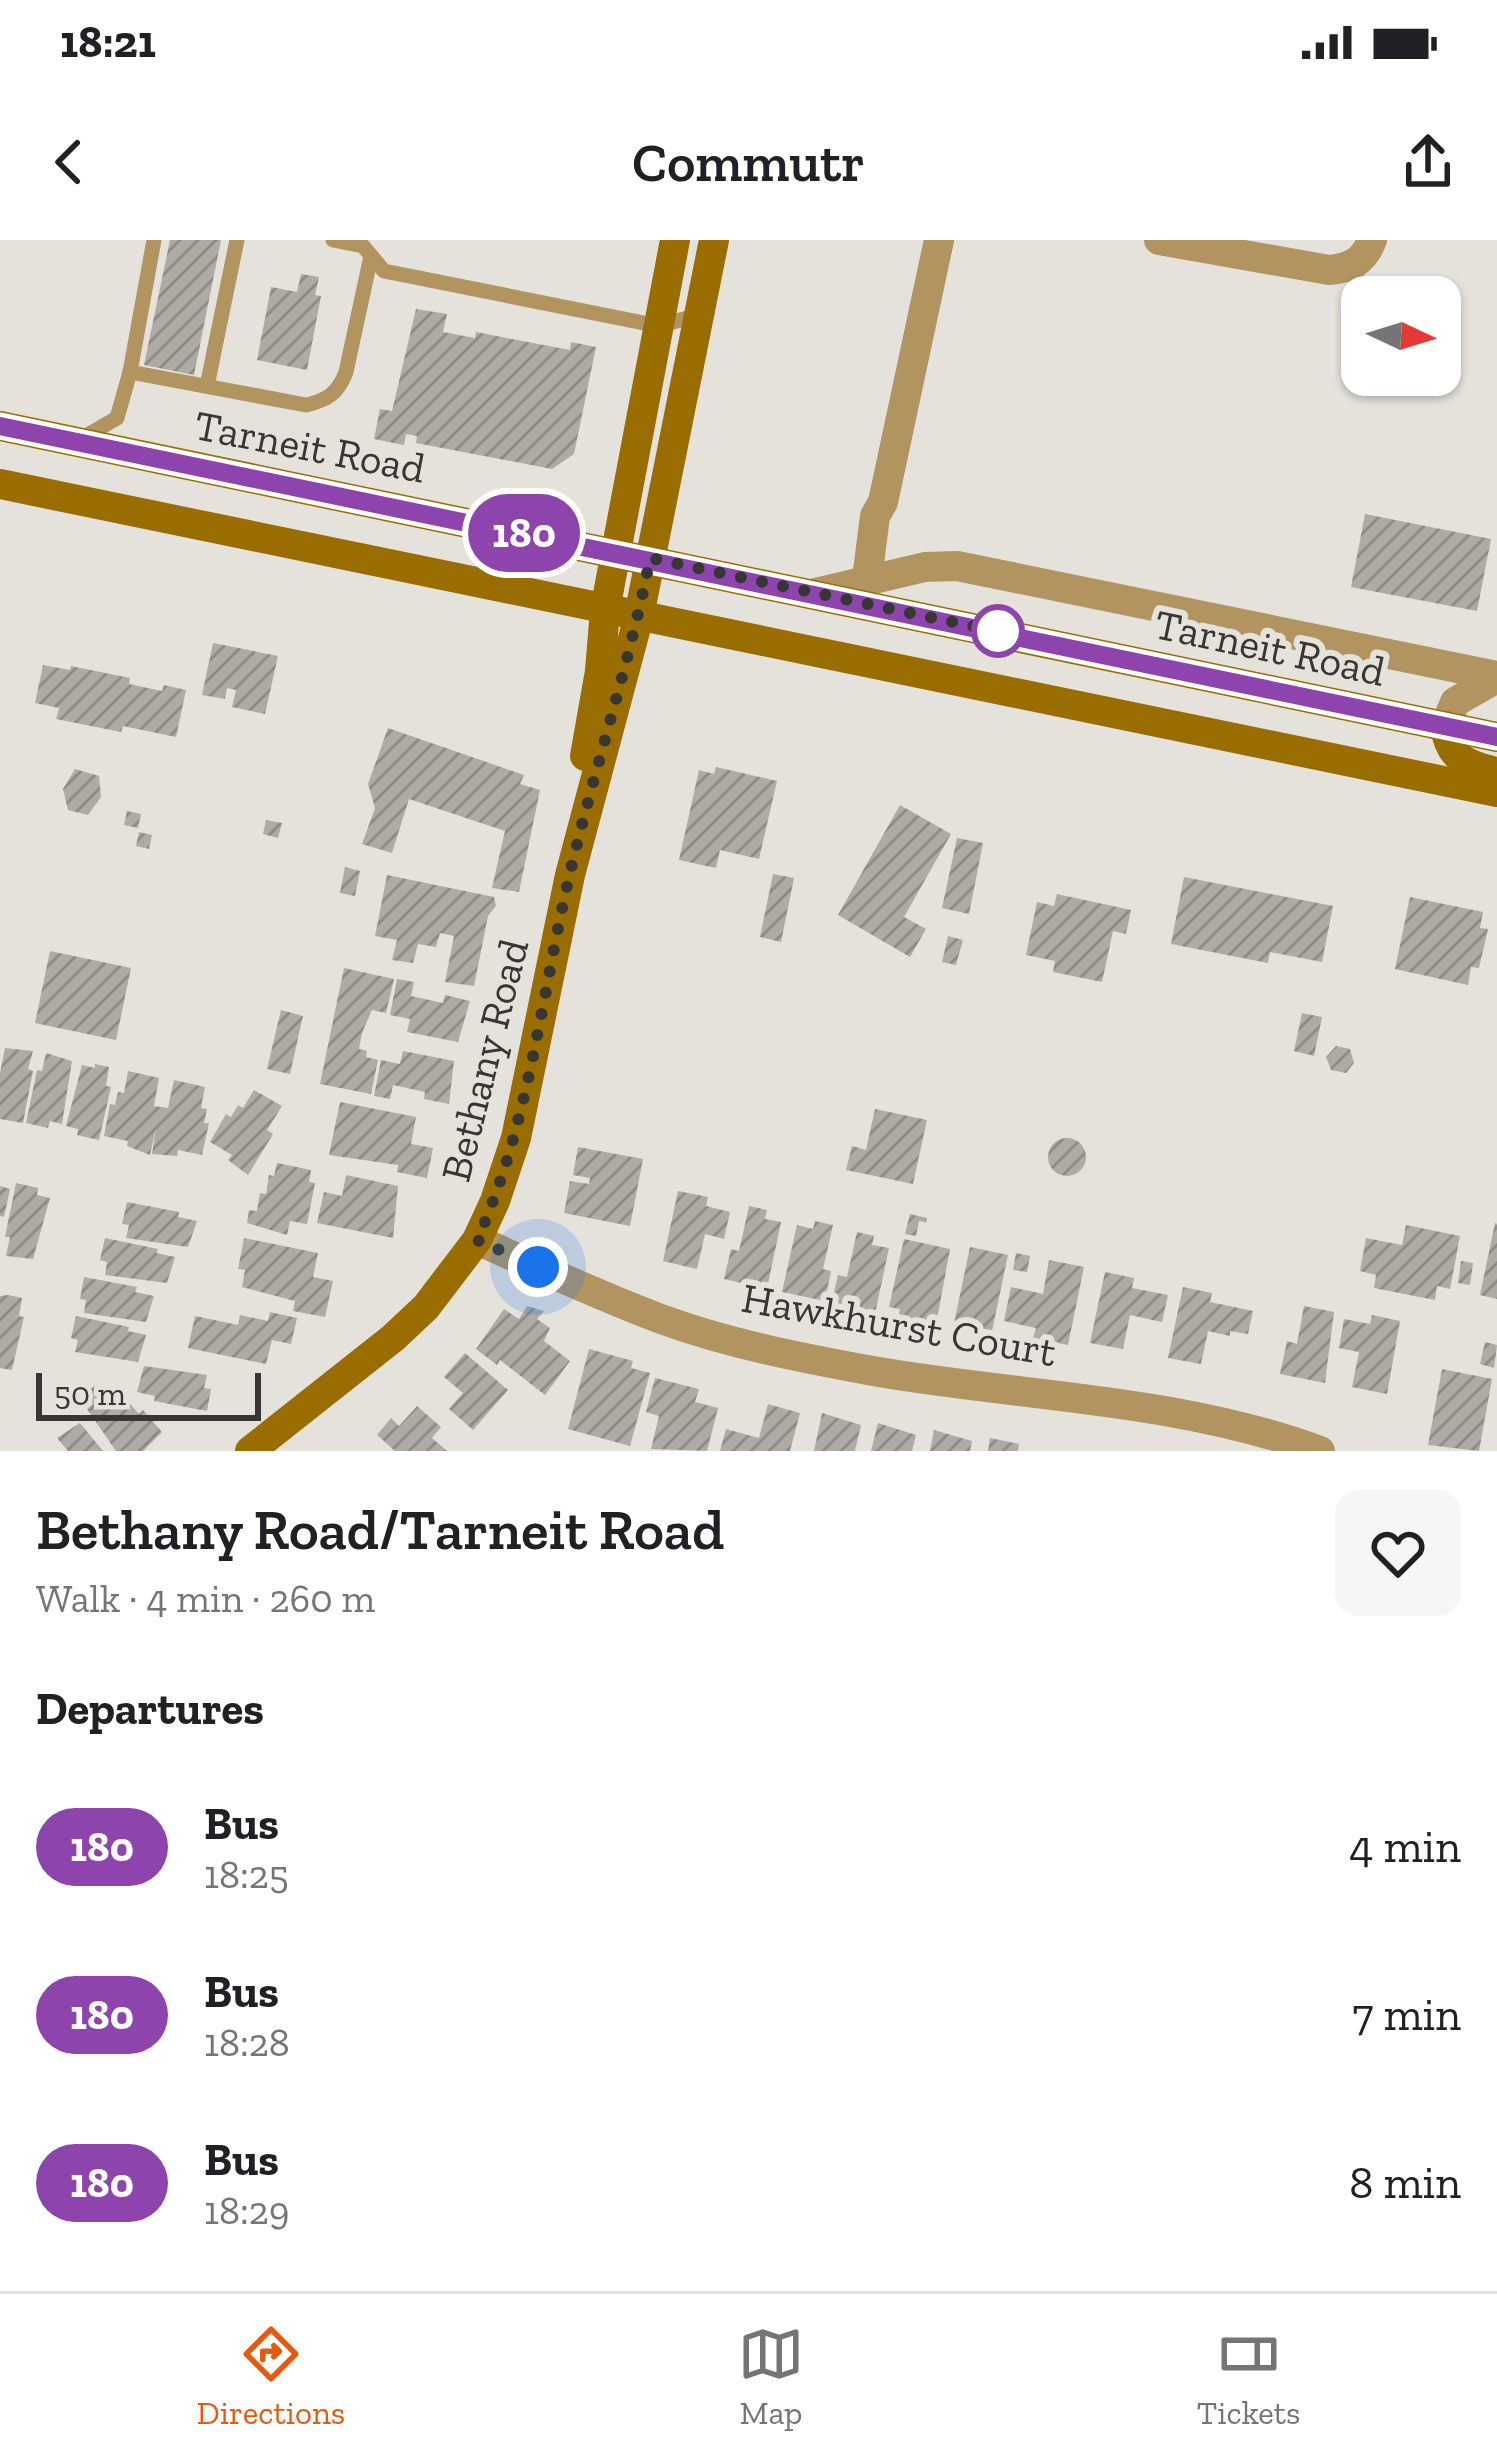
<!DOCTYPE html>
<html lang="en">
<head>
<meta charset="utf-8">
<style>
  body { margin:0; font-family:"Zilla Slab",serif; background:#f6f6f6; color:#202124; height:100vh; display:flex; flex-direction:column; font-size:45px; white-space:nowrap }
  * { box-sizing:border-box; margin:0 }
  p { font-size:39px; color:#757577 }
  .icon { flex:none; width:66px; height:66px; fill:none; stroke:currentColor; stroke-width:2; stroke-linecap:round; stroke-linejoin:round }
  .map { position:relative; height:1211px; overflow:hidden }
  .details { display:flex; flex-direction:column; background:#fff; flex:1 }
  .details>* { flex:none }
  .badge { padding:0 24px; border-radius:39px; font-size:42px; line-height:78px }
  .needle { width:78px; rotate:94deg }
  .tools { position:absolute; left:1341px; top:36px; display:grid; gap:24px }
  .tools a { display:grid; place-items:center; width:120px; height:120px; border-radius:24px; background:#fff; box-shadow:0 3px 9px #0004; font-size:60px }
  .scale { position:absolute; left:36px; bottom:30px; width:225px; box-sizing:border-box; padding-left:12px; border:6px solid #373633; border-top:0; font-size:33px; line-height:42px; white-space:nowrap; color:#373633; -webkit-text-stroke:9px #e5e2dc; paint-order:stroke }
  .you { position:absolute; width:60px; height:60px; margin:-30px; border:9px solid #fff; border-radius:50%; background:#1a73e8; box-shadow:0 0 0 18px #1a73e833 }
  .map>.badge { position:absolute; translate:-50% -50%; box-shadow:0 0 0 6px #fff }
  h2 { padding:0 36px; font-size:45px; line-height:108px }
  .round { display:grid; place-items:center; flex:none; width:126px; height:126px; border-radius:24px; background:#f6f6f6 }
  .summary { display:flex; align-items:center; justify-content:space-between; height:204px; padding:0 36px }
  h1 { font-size:57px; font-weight:600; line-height:90px }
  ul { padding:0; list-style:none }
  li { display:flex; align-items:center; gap:36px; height:168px; padding:0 36px }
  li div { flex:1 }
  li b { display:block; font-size:45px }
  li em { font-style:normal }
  li .badge { min-width:132px; font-weight:700; text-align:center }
  .status { display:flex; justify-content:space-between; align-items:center; height:84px; padding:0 60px; background:#fff; direction:ltr }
  .status svg { height:33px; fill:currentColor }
  header { display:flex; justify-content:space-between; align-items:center; height:156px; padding:0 36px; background:#fff; font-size:54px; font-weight:600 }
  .tabs { display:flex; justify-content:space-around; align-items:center; height:168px; border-top:3px solid #e0e0e0; background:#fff; font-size:33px; color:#757577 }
  .tabs a { display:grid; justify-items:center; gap:6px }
  .tabs .current { color:#ea580c }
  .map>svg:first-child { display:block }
</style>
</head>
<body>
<div class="status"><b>18:21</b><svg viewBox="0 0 49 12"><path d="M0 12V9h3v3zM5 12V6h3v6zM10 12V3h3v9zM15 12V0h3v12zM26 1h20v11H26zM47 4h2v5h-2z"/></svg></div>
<header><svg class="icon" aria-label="back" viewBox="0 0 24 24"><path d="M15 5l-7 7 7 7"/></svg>Commutr<svg class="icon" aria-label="share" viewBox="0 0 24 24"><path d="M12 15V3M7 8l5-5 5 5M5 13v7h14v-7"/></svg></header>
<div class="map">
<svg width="1497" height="1211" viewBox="0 0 1497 1211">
  <defs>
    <pattern id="building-hatch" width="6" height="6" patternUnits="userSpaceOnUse" patternTransform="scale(3)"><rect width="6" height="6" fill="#aeaba5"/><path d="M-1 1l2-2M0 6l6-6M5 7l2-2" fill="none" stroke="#8e8c87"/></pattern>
  </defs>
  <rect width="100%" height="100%" fill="#e5e2dc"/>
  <g fill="url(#building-hatch)">
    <path d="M 170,0 L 221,0 L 194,135 L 144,125 Z"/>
    <path d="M 301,34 L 319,37 L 315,55 L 321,56 L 307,130 L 257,120 L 271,47 L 297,52 Z"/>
    <path d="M 416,69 L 447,74 L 443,92 L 475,98 L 476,92 L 570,110 L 571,102 L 596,107 L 574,214 L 552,229 L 416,203 L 417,196 L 406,194 L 404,205 L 374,199 L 380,169 L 392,171 Z"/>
    <path d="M 1365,274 L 1491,299 L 1477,371 L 1351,347 Z"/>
    <path d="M 213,403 L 278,416 L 265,474 L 232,467 L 236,450 L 227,448 L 225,459 L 202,455 Z"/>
    <path d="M 43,425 L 70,430 L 71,426 L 130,438 L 129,444 L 162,451 L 164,445 L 186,450 L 176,497 L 123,486 L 121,492 L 56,479 L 59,468 L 35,463 Z"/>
    <path d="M 388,488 L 524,535 L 520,544 L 540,550 L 519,652 L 492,648 L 505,591 L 409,559 L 392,613 L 362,604 L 375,568 L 368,544 Z"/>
    <path d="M 716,527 L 777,541 L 759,619 L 720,610 L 716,628 L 679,620 L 699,530 L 714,534 Z"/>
    <path d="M 75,529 L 99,536 L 101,557 L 88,575 L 68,570 L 63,549 Z"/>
    <path d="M 900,565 L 951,594 L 904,677 L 926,689 L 910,717 L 838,675 Z"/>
    <path d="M 127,571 L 141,574 L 138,588 L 124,585 Z"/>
    <path d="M 266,580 L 282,583 L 278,598 L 263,594 Z"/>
    <path d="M 139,592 L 152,595 L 149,609 L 136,606 Z"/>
    <path d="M 957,598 L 983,603 L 969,674 L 942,668 Z"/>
    <path d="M 345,627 L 360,631 L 355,656 L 340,653 Z"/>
    <path d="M 773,634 L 794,638 L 781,702 L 760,697 Z"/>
    <path d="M 387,635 L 494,657 L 496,666 L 488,676 L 474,746 L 445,742 L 454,696 L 440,693 L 436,707 L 418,704 L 413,723 L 392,720 L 397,700 L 375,696 Z"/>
    <path d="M 1184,637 L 1333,666 L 1322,722 L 1270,712 L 1268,723 L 1171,704 Z"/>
    <path d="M 1057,654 L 1131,670 L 1126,694 L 1113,691 L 1102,742 L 1053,732 L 1055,721 L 1026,715 L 1037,662 L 1054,666 Z"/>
    <path d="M 1410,657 L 1483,672 L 1480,688 L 1488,689 L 1479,728 L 1471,727 L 1468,745 L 1395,729 Z"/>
    <path d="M 948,696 L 963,700 L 956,725 L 942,722 Z"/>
    <path d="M 50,711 L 131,728 L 116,800 L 35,783 Z"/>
    <path d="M 344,728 L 394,739 L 386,773 L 372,770 L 362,793 L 359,809 L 367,811 L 366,817 L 378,820 L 371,854 L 320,844 Z"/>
    <path d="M 397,739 L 414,742 L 411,756 L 443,763 L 445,755 L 470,761 L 458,802 L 407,792 L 410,779 L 390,775 Z"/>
    <path d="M 281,770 L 303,776 L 290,834 L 267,829 Z"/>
    <path d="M 1302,773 L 1322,777 L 1314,816 L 1294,811 Z"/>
    <path d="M 1336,806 L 1350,809 L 1354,823 L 1346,833 L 1331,830 L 1326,817 Z"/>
    <path d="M 5,808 L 33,811 L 28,829 L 33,831 L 23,883 L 0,879 L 0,833 Z"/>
    <path d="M 403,811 L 454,821 L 449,864 L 424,859 L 425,852 L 393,845 L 390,859 L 374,856 L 381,820 L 400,824 Z"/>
    <path d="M 46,813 L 72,821 L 62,884 L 50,881 L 48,888 L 26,883 L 37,830 L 42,831 Z"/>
    <path d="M 95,824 L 109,827 L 106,846 L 111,847 L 99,900 L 77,895 L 78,889 L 66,886 L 82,825 L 95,828 Z"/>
    <path d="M 128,831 L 159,838 L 154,866 L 168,868 L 174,840 L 205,847 L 201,868 L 207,869 L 204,883 L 209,883 L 202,915 L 178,910 L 177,916 L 152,914 L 156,888 L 150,915 L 127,906 L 128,901 L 104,896 L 110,864 L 115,865 L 118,852 L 124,853 Z"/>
    <path d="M 254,850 L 282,866 L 267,890 L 273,894 L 248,935 L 228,920 L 232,915 L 210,902 L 226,874 L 231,877 L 238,865 L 243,868 Z"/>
    <path d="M 340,862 L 416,877 L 411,904 L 433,908 L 427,938 L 397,932 L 398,925 L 329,915 Z"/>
    <path d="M 875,869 L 927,880 L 913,944 L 846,930 L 852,906 L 866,910 Z"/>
    <circle cx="1067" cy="917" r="19"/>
    <path d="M 578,907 L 643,919 L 630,986 L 564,973 L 570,941 L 589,944 L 590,938 L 573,935 Z"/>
    <path d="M 277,923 L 311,930 L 309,942 L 315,943 L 307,984 L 290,981 L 287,995 L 247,983 L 249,970 L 257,971 L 260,953 L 266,954 L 269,935 L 274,936 Z"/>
    <path d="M 346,935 L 398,946 L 393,998 L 317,983 L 324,952 L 342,956 Z"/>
    <path d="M 16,943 L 38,948 L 37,955 L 50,958 L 33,1019 L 6,1016 L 10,997 L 5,997 Z"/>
    <path d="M 0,946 L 10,949 L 4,977 L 0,976 Z"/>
    <path d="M 678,951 L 708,957 L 706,966 L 730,972 L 724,999 L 705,994 L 697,1029 L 663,1021 Z"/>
    <path d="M 127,962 L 179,972 L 178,977 L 197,981 L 188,1007 L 126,998 L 129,985 L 122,984 Z"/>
    <path d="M 749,966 L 767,970 L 765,979 L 781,982 L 767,1049 L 724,1039 L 731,1009 L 739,1011 Z"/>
    <path d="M 910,974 L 927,978 L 926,982 L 919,981 L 916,996 L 905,994 Z"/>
    <path d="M 815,981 L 833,985 L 823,1029 L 831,1031 L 825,1061 L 782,1052 L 797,985 L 813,989 Z"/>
    <path d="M 1495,983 L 1497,984 L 1497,1059 L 1480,1055 Z"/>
    <path d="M 1406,985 L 1460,996 L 1450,1049 L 1437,1046 L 1435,1060 L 1374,1048 L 1376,1035 L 1360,1031 L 1366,998 L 1402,1005 Z"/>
    <path d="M 857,992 L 874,996 L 872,1005 L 889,1008 L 875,1074 L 831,1065 L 838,1035 L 847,1037 Z"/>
    <path d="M 105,998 L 158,1009 L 156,1013 L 175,1017 L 167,1043 L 105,1035 L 107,1022 L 100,1020 Z"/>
    <path d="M 244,998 L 318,1013 L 313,1037 L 333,1041 L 325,1077 L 293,1071 L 295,1061 L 242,1047 L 245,1030 L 238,1029 Z"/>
    <path d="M 904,999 L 950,1009 L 936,1085 L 926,1083 L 924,1089 L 897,1083 L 900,1069 L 889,1067 Z"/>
    <path d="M 970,1007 L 1008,1015 L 992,1091 L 981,1088 L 980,1095 L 953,1088 Z"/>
    <path d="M 1016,1013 L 1030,1016 L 1027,1032 L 1013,1030 Z"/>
    <path d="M 1049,1020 L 1084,1027 L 1068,1105 L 1033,1098 L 1036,1088 L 1004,1081 L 1011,1047 L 1043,1054 Z"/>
    <path d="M 1461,1021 L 1473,1023 L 1470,1045 L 1458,1043 Z"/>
    <path d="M 1105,1032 L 1134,1038 L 1132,1048 L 1168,1055 L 1162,1082 L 1130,1075 L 1123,1109 L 1090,1103 Z"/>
    <path d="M 84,1037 L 137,1047 L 135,1052 L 154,1056 L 146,1082 L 84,1073 L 86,1060 L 80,1059 Z"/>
    <path d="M 1183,1047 L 1212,1053 L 1210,1062 L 1253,1071 L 1248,1094 L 1230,1091 L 1230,1096 L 1208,1091 L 1201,1124 L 1168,1118 Z"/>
    <path d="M 8,1055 L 22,1058 L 19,1076 L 24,1077 L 12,1130 L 0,1128 L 0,1056 Z"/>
    <path d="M 527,1066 L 544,1071 L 537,1079 L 550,1088 L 544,1101 L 570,1121 L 545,1155 L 500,1120 L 497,1125 L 476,1109 L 504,1069 L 519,1079 Z"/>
    <path d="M 1304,1066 L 1334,1072 L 1325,1143 L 1280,1134 L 1287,1101 L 1297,1104 Z"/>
    <path d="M 270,1072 L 297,1078 L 291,1104 L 272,1100 L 266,1124 L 188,1108 L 195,1076 L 238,1085 L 240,1075 L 268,1081 Z"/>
    <path d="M 1372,1075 L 1400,1081 L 1387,1154 L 1352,1147 L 1359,1112 L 1339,1108 L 1344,1079 L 1370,1084 Z"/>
    <path d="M 76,1076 L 129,1087 L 128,1091 L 146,1095 L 138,1122 L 75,1112 L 78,1100 L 71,1098 Z"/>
    <path d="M 1485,1102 L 1497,1105 L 1494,1128 L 1480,1124 Z"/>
    <path d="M 589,1109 L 633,1121 L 631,1128 L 650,1133 L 630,1206 L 568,1189 Z"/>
    <path d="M 465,1113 L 508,1150 L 473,1190 L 449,1169 L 463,1153 L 444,1137 Z"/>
    <path d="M 144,1126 L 207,1135 L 204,1148 L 211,1149 L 207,1171 L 154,1161 L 155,1156 L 137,1152 Z"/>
    <path d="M 1442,1129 L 1492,1139 L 1479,1211 L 1428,1205 Z"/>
    <path d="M 655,1138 L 699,1149 L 695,1162 L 718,1168 L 707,1211 L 651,1209 L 659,1176 L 646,1172 Z"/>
    <path d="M 94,1146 L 104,1157 L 111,1151 L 125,1168 L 130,1164 L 139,1174 L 143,1170 L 162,1192 L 143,1211 L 116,1211 L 87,1169 L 93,1164 L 85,1154 Z"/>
    <path d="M 768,1164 L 800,1173 L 790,1211 L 720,1211 L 726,1189 L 759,1198 Z"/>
    <path d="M 417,1166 L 441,1187 L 432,1198 L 447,1211 L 395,1211 L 377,1195 L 391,1178 L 399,1186 Z"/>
    <path d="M 822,1173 L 861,1185 L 855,1211 L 814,1211 Z"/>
    <path d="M 80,1183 L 103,1211 L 68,1211 L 57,1198 Z"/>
    <path d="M 878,1183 L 916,1195 L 912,1211 L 871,1211 Z"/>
    <path d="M 934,1190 L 972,1201 L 970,1211 L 930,1211 Z"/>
    <path d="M 990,1198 L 1019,1204 L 1018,1211 L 988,1211 Z"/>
  </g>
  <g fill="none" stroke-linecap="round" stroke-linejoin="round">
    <g stroke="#b29461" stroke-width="15">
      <path d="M 333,0 L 363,6 L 384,31 L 659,86 L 698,75"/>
      <path d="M 1351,26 L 1365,57"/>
      <path d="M 130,132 L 306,165 C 328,160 338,153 346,132 L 371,16"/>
      <path d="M 1356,145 L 1362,116"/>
      <path d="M 207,146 L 237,0"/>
      <path d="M 79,200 L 117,178 L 130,132 L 154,0"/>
    </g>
    <g stroke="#b29461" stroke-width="30">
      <path d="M 1159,0 L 1329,30 C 1351,28 1364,21 1372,0"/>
      <path d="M 867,339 L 875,276 L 883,262 L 939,0"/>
      <path d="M 815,353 L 925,327 L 957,326 L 1497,436"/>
      <path d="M 1445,486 L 1455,462 L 1497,438"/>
      <path d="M 477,1000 C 538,1027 599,1056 661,1079 C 729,1104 802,1118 873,1131 C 1022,1157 1177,1158 1320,1211"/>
    </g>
    <g stroke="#996d00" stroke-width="30">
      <path d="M 0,186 L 1497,497"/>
      <path d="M 0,244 L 1497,552"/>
      <path d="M 1445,486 C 1449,518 1467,526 1497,532"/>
      <path d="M 585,516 L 600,431 L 605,370 L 675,0"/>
      <path d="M 250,1211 L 393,1098 L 426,1067 L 477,1000 L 495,961 L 516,898 L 570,635 L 639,376 L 714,0"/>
    </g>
  </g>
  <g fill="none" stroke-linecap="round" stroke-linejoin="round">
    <g stroke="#fff" stroke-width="27">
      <path id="line" d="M 0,186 L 1497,497"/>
    </g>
    <use href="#line" stroke="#8e44ad" stroke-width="18"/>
    <path stroke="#373633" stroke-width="12" stroke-dasharray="0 21.6" d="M 538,1027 L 477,1000 C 529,885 541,759 569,637 C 594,530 629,426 650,318 L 1019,396 L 998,391"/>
  </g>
  <circle fill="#fff" stroke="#8e44ad" stroke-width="6" cx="998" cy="391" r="24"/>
  <g text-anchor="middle" stroke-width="12" stroke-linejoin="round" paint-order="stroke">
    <g font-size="42" fill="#373633" stroke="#e5e2dc">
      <text transform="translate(310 206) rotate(11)" y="15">Tarneit Road</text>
      <text transform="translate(1270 407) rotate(12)" y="15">Tarneit Road</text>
      <text transform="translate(484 820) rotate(-76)" y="15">Bethany Road</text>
      <text transform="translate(899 1084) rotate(10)" y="15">Hawkhurst Court</text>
    </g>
  </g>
</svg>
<div class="tools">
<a><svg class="needle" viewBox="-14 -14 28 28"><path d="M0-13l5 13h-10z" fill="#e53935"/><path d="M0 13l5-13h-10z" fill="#757577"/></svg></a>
</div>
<div class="scale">50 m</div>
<div class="you" style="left:538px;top:1027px"></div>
<b class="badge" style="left:524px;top:293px;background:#8e44ad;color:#fff">180</b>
</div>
<section class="details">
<div class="summary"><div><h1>Bethany Road/Tarneit Road</h1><p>Walk · 4 min · 260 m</p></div><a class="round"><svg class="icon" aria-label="heart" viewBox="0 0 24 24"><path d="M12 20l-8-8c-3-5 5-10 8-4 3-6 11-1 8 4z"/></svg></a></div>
<h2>Departures</h2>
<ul>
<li><span class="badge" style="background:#8e44ad;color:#fff">180</span><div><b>Bus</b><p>18:25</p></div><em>4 min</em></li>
<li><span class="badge" style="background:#8e44ad;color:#fff">180</span><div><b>Bus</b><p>18:28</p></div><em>7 min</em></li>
<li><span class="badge" style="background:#8e44ad;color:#fff">180</span><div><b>Bus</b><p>18:29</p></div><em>8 min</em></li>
</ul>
</section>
<nav class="tabs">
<a class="current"><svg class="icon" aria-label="directions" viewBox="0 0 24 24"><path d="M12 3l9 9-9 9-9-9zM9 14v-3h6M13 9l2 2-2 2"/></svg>Directions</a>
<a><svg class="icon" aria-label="map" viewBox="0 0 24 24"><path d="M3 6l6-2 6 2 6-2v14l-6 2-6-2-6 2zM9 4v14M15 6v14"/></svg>Map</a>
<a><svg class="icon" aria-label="tickets" viewBox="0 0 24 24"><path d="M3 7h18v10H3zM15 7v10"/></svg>Tickets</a>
</nav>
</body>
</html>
